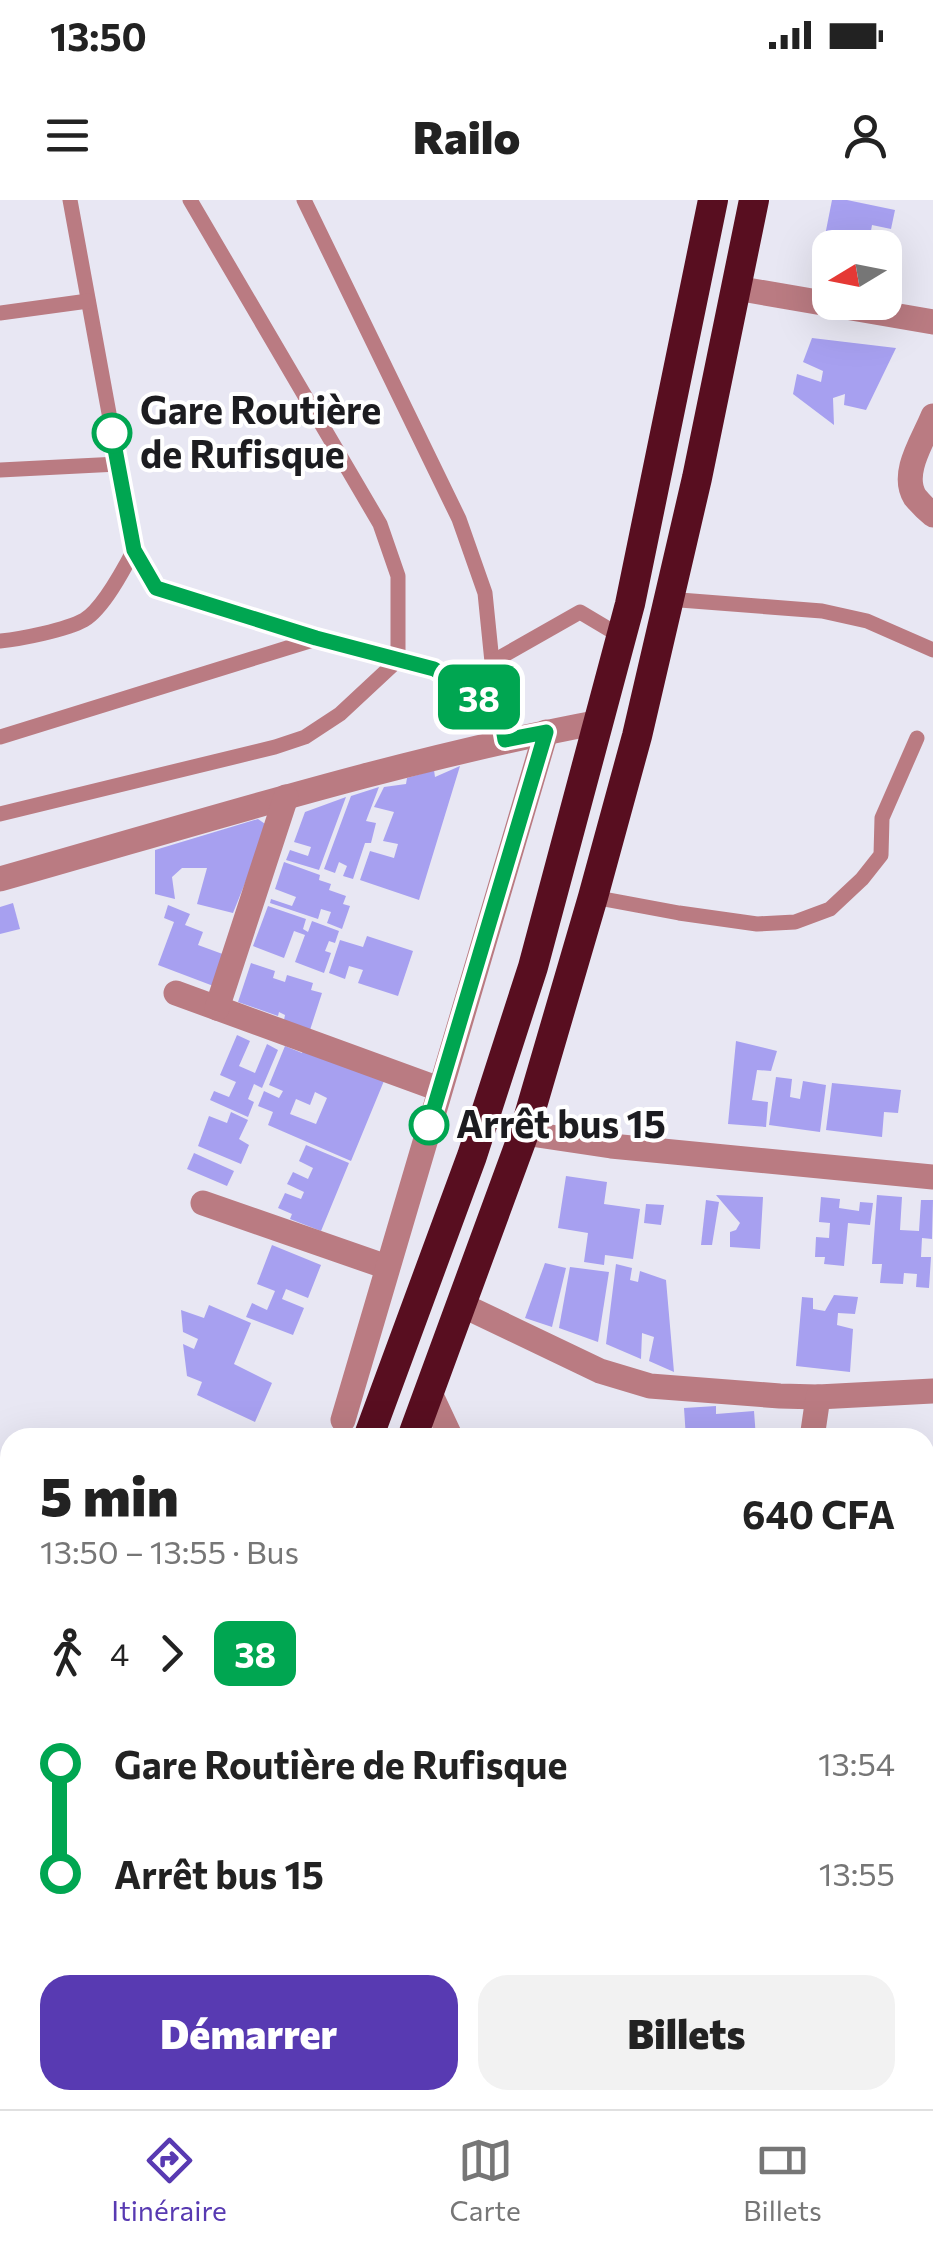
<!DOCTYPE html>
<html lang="fr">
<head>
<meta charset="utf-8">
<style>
  body { margin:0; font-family:Commissioner,sans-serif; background:#f2f2f2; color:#222; height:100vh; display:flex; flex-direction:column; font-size:38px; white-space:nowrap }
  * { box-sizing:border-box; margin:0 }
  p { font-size:32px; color:#767676 }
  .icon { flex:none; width:55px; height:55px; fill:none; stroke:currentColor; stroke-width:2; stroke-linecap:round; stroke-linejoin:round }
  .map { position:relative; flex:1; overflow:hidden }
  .details { position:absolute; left:0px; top:1228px; width:935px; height:682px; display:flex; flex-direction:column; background:#fff; border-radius:30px 30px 0 0; box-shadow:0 10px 40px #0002 }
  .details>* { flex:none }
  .badge { padding:0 20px; border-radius:15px; font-size:35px; line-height:65px }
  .needle { width:65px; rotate:260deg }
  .fabs { position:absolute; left:812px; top:30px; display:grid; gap:20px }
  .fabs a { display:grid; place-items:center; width:90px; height:90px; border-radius:20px; background:#fff; box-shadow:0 10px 40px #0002; font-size:50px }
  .map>.badge { position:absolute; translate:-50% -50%; box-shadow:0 0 0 5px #fff }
  .legs { display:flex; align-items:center; gap:15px; height:110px; padding:0 40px; font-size:32px }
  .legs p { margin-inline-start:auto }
  .headline { display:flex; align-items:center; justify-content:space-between; height:170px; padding:0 40px }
  h1 { font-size:55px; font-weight:800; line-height:75px }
  .cta { display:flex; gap:20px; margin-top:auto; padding:20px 40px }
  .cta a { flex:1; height:115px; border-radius:30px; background:#583ab2; color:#fff; font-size:40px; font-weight:800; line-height:115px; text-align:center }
  .cta a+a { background:#f2f2f2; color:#222 }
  ul { padding:0 40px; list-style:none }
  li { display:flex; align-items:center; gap:35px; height:110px; font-size:38px }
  li i { display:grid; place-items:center; width:15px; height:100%; margin:0 12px; background:currentColor }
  li i::after { content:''; width:25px; height:25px; margin:-12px; border:8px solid; border-radius:50%; background:#fff }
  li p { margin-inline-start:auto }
  li:first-child i { background:linear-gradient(#0000 50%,currentColor 0) }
  li:last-child i { background:linear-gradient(currentColor 50%,#0000 0) }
  .status { display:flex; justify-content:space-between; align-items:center; height:70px; padding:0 50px; background:#fff; direction:ltr }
  .status svg { height:28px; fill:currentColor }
  header { display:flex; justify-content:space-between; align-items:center; height:130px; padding:0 40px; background:#fff; font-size:45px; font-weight:800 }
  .tabs { display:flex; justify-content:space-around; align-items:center; height:140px; border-top:2px solid #e0e0e0; background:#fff; font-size:28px; color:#767676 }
  .tabs a { display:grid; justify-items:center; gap:5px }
  .tabs .active { color:#583ab2 }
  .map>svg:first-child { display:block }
</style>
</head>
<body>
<div class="status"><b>13:50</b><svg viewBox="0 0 49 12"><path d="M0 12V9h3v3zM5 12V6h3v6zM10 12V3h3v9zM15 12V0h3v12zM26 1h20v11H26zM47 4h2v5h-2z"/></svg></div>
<header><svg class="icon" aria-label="menu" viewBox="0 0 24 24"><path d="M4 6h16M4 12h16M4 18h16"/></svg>Railo<svg class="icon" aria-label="person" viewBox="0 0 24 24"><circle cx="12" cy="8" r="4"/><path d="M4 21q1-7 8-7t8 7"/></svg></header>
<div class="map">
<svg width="933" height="1909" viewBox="0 0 933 1909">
  <rect width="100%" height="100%" fill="#e8e7f3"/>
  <g fill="#a7a0f0" fill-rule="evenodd">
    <path d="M 832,0 L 847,0 L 895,10 L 891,29 L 872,25 L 868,48 L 830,48 L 830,68 L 819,66 Z"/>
    <path d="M 812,138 L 896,148 L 866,210 L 844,205 L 845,194 L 833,198 L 834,225 L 793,194 L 797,174 L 821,182 L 823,171 L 803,162 Z"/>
    <path d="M 460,566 L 419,700 L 360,680 L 370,651 L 394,658 L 398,644 L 383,641 L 394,612 L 374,607 L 384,587 L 406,584 L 407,578 L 434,570 L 435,577 Z"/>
    <path d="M 379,587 L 366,621 L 376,623 L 371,643 L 365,643 L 353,679 L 343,676 L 347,666 L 339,662 L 335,673 L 324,669 L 351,596 Z"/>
    <path d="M 346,597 L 319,670 L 286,660 L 290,650 L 308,656 L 311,647 L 294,642 L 305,612 Z"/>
    <path d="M 258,619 L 268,626 L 233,713 L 197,704 L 207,668 L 182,668 L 172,677 L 175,699 L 155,694 L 155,650 Z"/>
    <path d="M 284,662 L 320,675 L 319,680 L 331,684 L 329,690 L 346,696 L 343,704 L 350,706 L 342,729 L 327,723 L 331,712 L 321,709 L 318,719 L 270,703 L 271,699 L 292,706 L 296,697 L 275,689 Z"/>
    <path d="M 13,703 L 20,729 L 0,734 L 0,707 Z"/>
    <path d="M 168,705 L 190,714 L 185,725 L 203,732 L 198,745 L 228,756 L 216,787 L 158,765 L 174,722 L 164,718 Z"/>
    <path d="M 268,706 L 306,719 L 303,729 L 308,732 L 312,721 L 339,731 L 335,743 L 329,741 L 325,751 L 331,753 L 324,773 L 295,762 L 305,735 L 294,731 L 284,758 L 253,746 Z"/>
    <path d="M 367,736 L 413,751 L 398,796 L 358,783 L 363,770 L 349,766 L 345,779 L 329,773 L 340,740 L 363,747 Z"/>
    <path d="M 251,763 L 275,771 L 273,778 L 285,782 L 287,775 L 313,783 L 311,790 L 322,793 L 310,830 L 284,820 L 285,815 L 279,812 L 278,816 L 238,802 Z"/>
    <path d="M 237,835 L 250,841 L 239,866 L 255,873 L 267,844 L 278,850 L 262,888 L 254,884 L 248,899 L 254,902 L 248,917 L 210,900 L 214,891 L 229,897 L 236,882 L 220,875 Z"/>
    <path d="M 736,841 L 777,851 L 771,871 L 757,870 L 752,900 L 768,902 L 766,927 L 728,924 Z"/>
    <path d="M 306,842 L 386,876 L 351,961 L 268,925 L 273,912 L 258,906 L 264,891 L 279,898 L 283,891 L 269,885 L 285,846 L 302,853 ZM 315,892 L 327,898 L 316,924 L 290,914 L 296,899 L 310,905 Z"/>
    <path d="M 776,877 L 792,879 L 790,897 L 800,899 L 803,881 L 826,885 L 820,932 L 769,925 Z"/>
    <path d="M 832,883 L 901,890 L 898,913 L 884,912 L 882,937 L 826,930 Z"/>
    <path d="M 231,912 L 248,920 L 239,939 L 249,945 L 241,964 L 198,946 L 209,916 L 227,923 Z"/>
    <path d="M 306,945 L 349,963 L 321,1031 L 290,1019 L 292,1014 L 278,1008 L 285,993 L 301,999 L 304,992 L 287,984 L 293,972 L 308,979 L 313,968 L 299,961 Z"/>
    <path d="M 194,953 L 234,971 L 227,986 L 187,969 Z"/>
    <path d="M 566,976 L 607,982 L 604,1004 L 640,1009 L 633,1059 L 605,1055 L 604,1065 L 584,1062 L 588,1033 L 558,1028 Z"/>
    <path d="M 716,995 L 763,997 L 760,1049 L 730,1047 L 730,1032 L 736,1030 L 740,1023 Z"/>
    <path d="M 877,995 L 902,997 L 900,1030 L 919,1031 L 921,1000 L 933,1000 L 932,1039 L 922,1038 L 921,1057 L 931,1057 L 929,1088 L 916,1087 L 917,1074 L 904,1073 L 903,1084 L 880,1083 L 882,1064 L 872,1064 Z"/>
    <path d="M 821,997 L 840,999 L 839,1008 L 859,1011 L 860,1002 L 873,1003 L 870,1025 L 848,1023 L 844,1066 L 824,1064 L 825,1057 L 815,1057 L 816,1037 L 829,1038 L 830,1023 L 819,1022 Z"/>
    <path d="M 706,1000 L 719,1002 L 712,1045 L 701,1045 Z"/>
    <path d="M 646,1004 L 664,1005 L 661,1025 L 644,1023 Z"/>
    <path d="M 272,1045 L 321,1065 L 308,1098 L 286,1089 L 282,1099 L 304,1108 L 293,1135 L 246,1117 L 252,1103 L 267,1110 L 275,1091 L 257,1084 Z"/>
    <path d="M 545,1063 L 566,1068 L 552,1127 L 525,1118 Z"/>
    <path d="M 616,1064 L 632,1068 L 630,1080 L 638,1082 L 640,1071 L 666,1080 L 674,1172 L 649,1161 L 654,1137 L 642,1133 L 641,1159 L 606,1144 Z"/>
    <path d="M 570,1067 L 609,1072 L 598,1142 L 559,1128 Z"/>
    <path d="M 834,1095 L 858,1097 L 855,1114 L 838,1113 L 837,1125 L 853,1129 L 850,1172 L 796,1166 L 802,1097 L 813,1098 L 813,1109 L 825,1111 Z"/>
    <path d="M 209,1105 L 251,1123 L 234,1164 L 272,1183 L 255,1222 L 197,1195 L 202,1182 L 187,1176 L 183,1144 L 194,1149 L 198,1139 L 183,1132 L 181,1110 L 204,1118 Z"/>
    <path d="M 716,1206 L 716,1214 L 754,1211 L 756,1238 L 686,1238 L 684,1208 Z"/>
    <path d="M 933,1367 L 933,1410 L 925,1407 L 925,1376 L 929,1377 Z"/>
    <path d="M 925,1514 L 933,1516 L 933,1571 L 925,1569 Z"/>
  </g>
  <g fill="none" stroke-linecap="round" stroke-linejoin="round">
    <g stroke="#ba7b82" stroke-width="15">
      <path d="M 70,0 L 134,350 L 156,389 L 316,439 L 434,469 L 500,511"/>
      <path d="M 304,0 L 459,319 L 485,393 L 492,462 L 505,539"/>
      <path d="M 0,113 L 88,101"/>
      <path d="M 0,270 L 118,264"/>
      <path d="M 667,399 L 822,411 L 867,421 L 933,450"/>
      <path d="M 0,441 C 21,439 66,430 84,420 C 103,409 124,369 134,350"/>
      <path d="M 492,462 L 580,412 L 622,437"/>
      <path d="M 0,537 L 316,439"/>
      <path d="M 0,614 L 275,547 L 305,537 L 340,514 L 398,460 L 398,376 L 380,324 L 190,0"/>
      <path d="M 593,697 L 679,713 L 757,724 L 795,722 L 830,709 L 862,679 L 881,655 L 882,618 L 917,538"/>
    </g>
    <g stroke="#ba7b82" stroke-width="25">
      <path d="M 736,88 L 933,122"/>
      <path d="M 933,216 C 924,239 900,273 915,297 C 920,303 927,310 933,315"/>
      <path d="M 0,679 C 199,623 397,560 600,522"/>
      <path d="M 176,793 L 439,889"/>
      <path d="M 217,808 L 286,597"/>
      <path d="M 524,933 L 611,946 L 933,977"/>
      <path d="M 203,1003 L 387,1067"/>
      <path d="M 462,1105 L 600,1171 L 650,1186 L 780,1196 L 818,1197"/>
      <path d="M 429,1191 L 451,1238"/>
      <path d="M 343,1220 L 546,532"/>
      <path d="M 812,1238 L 818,1197 L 933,1191"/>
      <path d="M 925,1457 L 933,1460"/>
      <path d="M 925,1718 L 933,1674"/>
      <path d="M 490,1900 L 492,1909"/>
      <path d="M 766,1900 L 792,1909"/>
      <path d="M 264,1909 L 267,1900"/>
      <path d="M 846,1909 L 849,1900"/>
    </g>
    <g stroke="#580e20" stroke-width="30">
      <path d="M 368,1238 L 472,956 L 533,767 L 630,404 L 713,0"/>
      <path d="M 412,1238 L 524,933 L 593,697 L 637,536 L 697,278 L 754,0"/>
      <path d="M 120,1909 L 123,1900"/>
      <path d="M 170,1909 L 173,1900"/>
    </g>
  </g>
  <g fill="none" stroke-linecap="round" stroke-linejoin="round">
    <g stroke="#fff" stroke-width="22">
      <path id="line-1" d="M 112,233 L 134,350 L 156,388 L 316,438 L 434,469 L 500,511 L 505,540 L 546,532 L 429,925"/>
    </g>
    <use href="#line-1" stroke="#00a651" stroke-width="15"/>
  </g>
  <g fill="#fff" stroke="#00a651" stroke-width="5">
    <circle cx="112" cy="233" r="18"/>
    <circle cx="429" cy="925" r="18"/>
  </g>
  <g text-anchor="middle" stroke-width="8" stroke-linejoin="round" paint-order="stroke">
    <g font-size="38" font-weight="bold" fill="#1c1c20" stroke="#fff" text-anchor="start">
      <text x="140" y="224">Gare Routière<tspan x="140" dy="44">de Rufisque</tspan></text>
      <text x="456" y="938">Arrêt bus 15</text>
    </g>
  </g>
</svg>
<div class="fabs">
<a><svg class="needle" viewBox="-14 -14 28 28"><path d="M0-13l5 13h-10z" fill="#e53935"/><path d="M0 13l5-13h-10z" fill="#767676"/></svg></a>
</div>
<b class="badge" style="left:479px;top:497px;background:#00a651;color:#fff">38</b>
<section class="details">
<div class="headline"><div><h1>5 min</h1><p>13:50 – 13:55 · Bus</p></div><b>640 CFA</b></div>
<div class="legs"><svg class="icon" aria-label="walk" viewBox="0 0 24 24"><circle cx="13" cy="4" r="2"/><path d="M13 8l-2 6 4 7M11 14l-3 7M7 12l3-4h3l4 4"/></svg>4<svg class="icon" aria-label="forward" viewBox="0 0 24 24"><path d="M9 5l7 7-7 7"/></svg><b class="badge" style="background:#00a651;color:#fff">38</b></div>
<ul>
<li><i style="color:#00a651"></i><b>Gare Routière de Rufisque</b><p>13:54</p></li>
<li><i style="color:#00a651"></i><b>Arrêt bus 15</b><p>13:55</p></li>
</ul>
<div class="cta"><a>Démarrer</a><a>Billets</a></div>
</section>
</div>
<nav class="tabs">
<a class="active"><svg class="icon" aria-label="directions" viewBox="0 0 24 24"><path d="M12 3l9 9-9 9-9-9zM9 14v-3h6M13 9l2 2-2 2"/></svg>Itinéraire</a>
<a><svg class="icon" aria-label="map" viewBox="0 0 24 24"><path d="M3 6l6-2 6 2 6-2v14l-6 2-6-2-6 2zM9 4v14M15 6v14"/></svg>Carte</a>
<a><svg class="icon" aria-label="tickets" viewBox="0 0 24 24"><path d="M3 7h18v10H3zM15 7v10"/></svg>Billets</a>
</nav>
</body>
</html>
